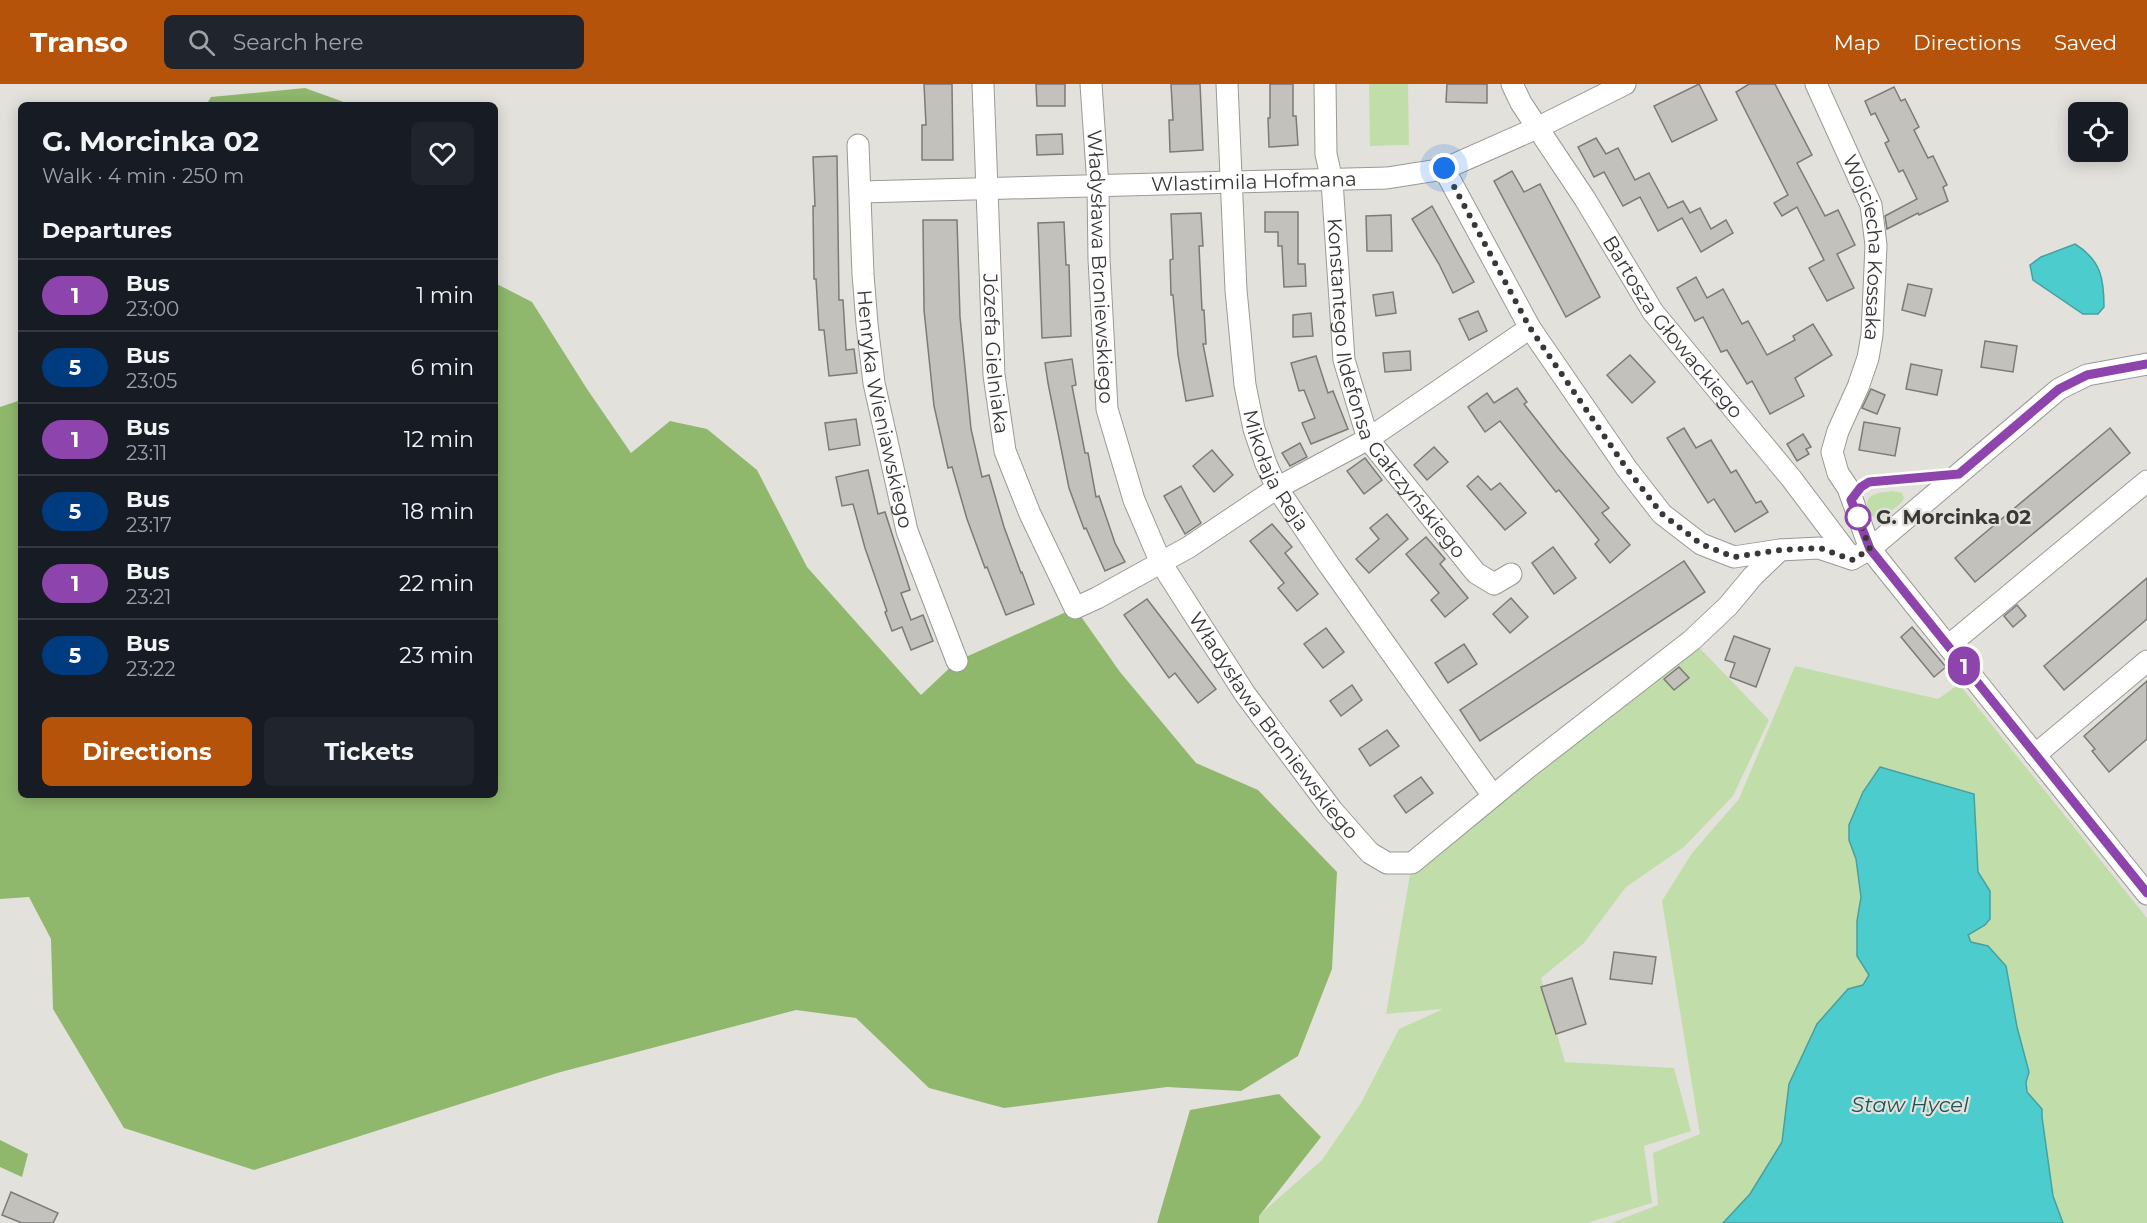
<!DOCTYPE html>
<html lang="en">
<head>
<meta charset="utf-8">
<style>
  body { margin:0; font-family:Montserrat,sans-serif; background:#20242c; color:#f1f3f6; height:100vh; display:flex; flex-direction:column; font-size:22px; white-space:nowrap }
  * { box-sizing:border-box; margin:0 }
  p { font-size:20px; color:#9ea1a6 }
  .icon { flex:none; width:33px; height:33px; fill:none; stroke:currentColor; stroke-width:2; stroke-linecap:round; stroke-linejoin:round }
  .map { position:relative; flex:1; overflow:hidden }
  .details { position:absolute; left:18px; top:18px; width:480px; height:696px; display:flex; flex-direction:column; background:#171b24; border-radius:9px; box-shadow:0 3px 15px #0003 }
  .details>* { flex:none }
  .badge { padding:0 12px; border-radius:20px; font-size:21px; line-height:39px }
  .buttons { position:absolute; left:2068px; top:18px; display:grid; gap:12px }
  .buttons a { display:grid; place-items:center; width:60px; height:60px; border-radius:9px; background:#171b24; box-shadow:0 3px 15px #0003; font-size:30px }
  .you { position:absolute; width:30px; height:30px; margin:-15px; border:4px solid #fff; border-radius:50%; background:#1a73e8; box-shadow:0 0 0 9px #1a73e833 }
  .map>.badge { position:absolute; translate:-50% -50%; box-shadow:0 0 0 3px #fff }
  h2 { padding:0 24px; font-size:22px; line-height:54px }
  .round { display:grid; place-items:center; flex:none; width:63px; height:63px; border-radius:9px; background:#20242c }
  .head { display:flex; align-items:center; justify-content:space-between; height:102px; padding:0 24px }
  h1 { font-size:28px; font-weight:700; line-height:45px }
  .primary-button { display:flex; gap:12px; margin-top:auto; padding:12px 24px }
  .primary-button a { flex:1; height:69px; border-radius:9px; background:#b45309; color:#fff; font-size:24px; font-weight:700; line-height:69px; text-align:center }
  .primary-button a+a { background:#20242c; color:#f1f3f6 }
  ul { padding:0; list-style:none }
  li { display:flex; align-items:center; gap:18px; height:72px; padding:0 24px; border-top:2px solid #363941 }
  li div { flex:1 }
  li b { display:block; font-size:22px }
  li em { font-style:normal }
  li .badge { min-width:66px; font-weight:700; text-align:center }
  header { display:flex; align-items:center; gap:36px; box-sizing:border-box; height:84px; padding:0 30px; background:#b45309; color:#fff }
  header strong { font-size:28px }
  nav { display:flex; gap:33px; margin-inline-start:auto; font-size:21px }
  .search { width:420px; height:54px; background:#20242c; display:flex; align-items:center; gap:15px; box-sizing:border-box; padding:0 21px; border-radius:9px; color:#9ea1a6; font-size:22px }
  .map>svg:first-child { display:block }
</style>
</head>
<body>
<header>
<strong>Transo</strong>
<div class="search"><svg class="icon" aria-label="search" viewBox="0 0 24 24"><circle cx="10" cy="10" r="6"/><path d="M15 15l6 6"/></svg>Search here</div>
<nav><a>Map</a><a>Directions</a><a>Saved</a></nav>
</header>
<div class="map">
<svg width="2147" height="1139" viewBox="0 0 2147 1139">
  <rect width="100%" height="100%" fill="#e3e1dc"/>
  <g fill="#c1deaa">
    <path d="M 1369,0 L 1408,0 L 1409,61 L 1370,62 Z"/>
    <path d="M 1893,407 L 1902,409 L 1904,414 L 1902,418 L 1881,435 C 1869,435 1861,417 1873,411 C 1879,408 1887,408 1893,407 Z"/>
    <path d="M 1692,556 L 1769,636 L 1733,712 L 1684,763 L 1626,803 L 1584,859 L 1541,894 L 1565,978 L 1674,984 L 1691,1047 L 1644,1062 L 1652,1119 L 1587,1139 L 1259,1139 L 1258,1132 L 1322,1076 L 1361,1019 L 1399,945 L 1443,925 L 1386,930 L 1412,779 Z"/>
    <path d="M 1795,582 L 1938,615 L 1959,600 L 2147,834 L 2147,1139 L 1611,1139 L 1658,1121 L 1653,1069 L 1700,1050 L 1662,817 L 1692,769 L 1739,715 Z"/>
  </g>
  <g fill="#90b86d">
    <path d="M 305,4 L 352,21 L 206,21 L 211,13 Z"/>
    <path d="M 495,199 L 532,218 L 587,305 L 631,369 L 670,337 L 707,345 L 757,386 L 807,483 L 921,611 L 957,577 L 1075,524 L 1120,588 L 1196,679 L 1258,706 L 1337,788 L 1332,885 L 1298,972 L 1241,1007 L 1167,1003 L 1004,1024 L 929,1004 L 856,934 L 796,926 L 557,989 L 254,1086 L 124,1044 L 53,925 L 51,855 L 29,813 L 0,815 L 0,323 L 21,316 L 21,711 L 495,711 Z"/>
    <path d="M 1279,1010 L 1321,1053 L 1259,1132 L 1259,1139 L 1157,1139 L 1190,1026 Z"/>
    <path d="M 0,1056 L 28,1070 L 22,1093 L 0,1083 Z"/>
  </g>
  <g fill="#4dcccd" stroke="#47a0a0" stroke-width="1.5">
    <path d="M 2075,160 C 2101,176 2104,195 2104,223 L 2098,230 L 2083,230 L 2033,196 L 2030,181 L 2041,173 Z"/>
    <path d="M 1880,683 L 1974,710 L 1978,788 L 1990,807 L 1990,835 L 1985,841 L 1968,851 L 1971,858 L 1988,862 L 2006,882 L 2017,943 L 2029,988 L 2026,998 L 2027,1008 L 2042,1025 L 2042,1033 L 2053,1112 L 2063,1139 L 1723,1139 L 1750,1110 L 1782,1058 L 1789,1000 L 1817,940 L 1848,905 L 1863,901 L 1869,891 L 1857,872 L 1857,837 L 1861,813 L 1856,775 L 1849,756 L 1849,741 L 1863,708 Z"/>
  </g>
  <g fill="#c3c1bc" stroke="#7c7b77" stroke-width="1.5">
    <path d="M 924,0 L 952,0 L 953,76 L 922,76 L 922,41 L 926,41 Z"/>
    <path d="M 1036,0 L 1065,0 L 1065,22 L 1037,22 Z"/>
    <path d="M 1171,0 L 1200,0 L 1203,66 L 1170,68 L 1169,36 L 1173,36 Z"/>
    <path d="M 1270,0 L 1293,0 L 1293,32 L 1296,32 L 1298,61 L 1269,63 L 1268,34 L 1270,34 Z"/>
    <path d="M 1447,0 L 1487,0 L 1487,19 L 1446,18 Z"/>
    <path d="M 1699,0 L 1717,36 L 1672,58 L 1654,22 Z"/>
    <path d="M 1749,0 L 1775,0 L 1812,71 L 1797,79 L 1825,132 L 1838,126 L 1855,161 L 1837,170 L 1854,204 L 1827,217 L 1809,184 L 1824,176 L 1797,123 L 1782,132 L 1774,119 L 1788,111 L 1736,8 Z"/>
    <path d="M 1894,3 L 1901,17 L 1905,15 L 1919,43 L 1914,46 L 1928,74 L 1933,72 L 1947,101 L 1943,103 L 1948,117 L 1919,131 L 1918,129 L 1887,145 L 1885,132 L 1917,115 L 1903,86 L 1899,88 L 1892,74 L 1885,59 L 1889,57 L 1875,29 L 1871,31 L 1865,17 Z"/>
    <path d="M 1062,50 L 1063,70 L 1037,71 L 1036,51 Z"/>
    <path d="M 1596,54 L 1606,70 L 1618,64 L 1635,96 L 1649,89 L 1668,124 L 1683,117 L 1690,129 L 1700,124 L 1711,145 L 1726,136 L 1733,149 L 1701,168 L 1682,134 L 1658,147 L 1640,113 L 1623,122 L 1604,88 L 1594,93 L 1578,63 Z"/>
    <path d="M 837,72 L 839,216 L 843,216 L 846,266 L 854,265 L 857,289 L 829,292 L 824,246 L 819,246 L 816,195 L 814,195 L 813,122 L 815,122 L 813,73 Z"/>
    <path d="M 1512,87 L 1524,108 L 1540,100 L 1600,213 L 1566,233 L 1494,97 Z"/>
    <path d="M 1432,122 L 1474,198 L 1453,209 L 1439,180 L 1412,135 Z"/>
    <path d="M 1265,128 L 1298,128 L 1298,180 L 1305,180 L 1306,202 L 1284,203 L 1282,162 L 1278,162 L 1278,148 L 1265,148 Z"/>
    <path d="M 1201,129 L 1203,162 L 1199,162 L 1202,226 L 1204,226 L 1206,260 L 1203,260 L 1213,312 L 1186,317 L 1178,271 L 1173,211 L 1171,211 L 1170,176 L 1173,175 L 1171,130 Z"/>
    <path d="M 1391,131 L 1392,167 L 1367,167 L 1366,132 Z"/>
    <path d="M 923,136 L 957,136 L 960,233 L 971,345 L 982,393 L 989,391 L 1004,443 L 1021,489 L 1022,488 L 1034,520 L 1006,531 L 987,483 L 985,484 L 967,435 L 952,383 L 948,384 L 934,322 L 924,226 Z"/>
    <path d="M 1064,138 L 1066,181 L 1069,181 L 1071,252 L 1042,254 L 1038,139 Z"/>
    <path d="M 1696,193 L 1707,214 L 1723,205 L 1742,240 L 1748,237 L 1767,271 L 1795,256 L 1793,252 L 1813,240 L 1832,271 L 1795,294 L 1804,312 L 1770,330 L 1752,297 L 1747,300 L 1727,266 L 1721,268 L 1703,233 L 1695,237 L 1677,204 Z"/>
    <path d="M 1908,200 L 1932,205 L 1925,232 L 1902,226 Z"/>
    <path d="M 1393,208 L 1396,229 L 1376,232 L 1373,211 Z"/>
    <path d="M 1478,227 L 1487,247 L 1469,256 L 1459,235 Z"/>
    <path d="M 1311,229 L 1313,252 L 1293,253 L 1293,231 Z"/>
    <path d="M 1985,257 L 2017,262 L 2013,288 L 1981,283 Z"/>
    <path d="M 1410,267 L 1411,286 L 1385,288 L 1383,269 Z"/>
    <path d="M 1630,271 L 1655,298 L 1632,319 L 1607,291 Z"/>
    <path d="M 1316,272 L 1328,309 L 1333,307 L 1348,345 L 1311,360 L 1302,339 L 1315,334 L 1304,306 L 1299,307 L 1291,279 Z"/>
    <path d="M 1072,275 L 1076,301 L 1072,302 L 1085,369 L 1088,369 L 1096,413 L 1099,412 L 1115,459 L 1125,478 L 1105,487 L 1086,444 L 1084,445 L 1069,404 L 1048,299 L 1045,279 Z"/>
    <path d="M 1911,280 L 1942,286 L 1937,311 L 1906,305 Z"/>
    <path d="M 1517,304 L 1527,318 L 1524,320 L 1560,366 L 1609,424 L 1602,429 L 1630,461 L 1610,479 L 1595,460 L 1599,456 L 1559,406 L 1556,408 L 1500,337 L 1485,348 L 1468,323 L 1487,309 L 1494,319 Z"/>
    <path d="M 1871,305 L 1885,311 L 1877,330 L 1862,324 Z"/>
    <path d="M 856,335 L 860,361 L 829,366 L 825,339 Z"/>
    <path d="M 1864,338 L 1900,344 L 1895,372 L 1859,366 Z"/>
    <path d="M 1684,344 L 1696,364 L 1711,356 L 1731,389 L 1736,386 L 1756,419 L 1761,417 L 1768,428 L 1735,448 L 1714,415 L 1708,419 L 1667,354 Z"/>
    <path d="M 2110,344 L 2130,369 L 1975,498 L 1955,474 Z"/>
    <path d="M 1803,350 L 1811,363 L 1806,365 L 1809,370 L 1797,377 L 1787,360 Z"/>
    <path d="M 1300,359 L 1307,373 L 1290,382 L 1282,369 Z"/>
    <path d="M 1434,363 L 1448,378 L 1427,396 L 1414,381 Z"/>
    <path d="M 1212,366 L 1233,391 L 1214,408 L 1193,382 Z"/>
    <path d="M 1365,374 L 1382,396 L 1364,410 L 1347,387 Z"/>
    <path d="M 868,386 L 878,430 L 885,428 L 910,506 L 901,509 L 911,536 L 923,531 L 933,557 L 911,566 L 902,543 L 892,547 L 885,528 L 887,527 L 865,464 L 853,420 L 842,422 L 836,393 Z"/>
    <path d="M 1478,392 L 1491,406 L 1500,399 L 1526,429 L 1505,446 L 1467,402 Z"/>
    <path d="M 1181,402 L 1201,439 L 1185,450 L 1164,412 Z"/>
    <path d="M 1387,430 L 1408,455 L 1369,489 L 1356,475 L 1379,455 L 1370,444 Z"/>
    <path d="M 1272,440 L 1292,463 L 1285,469 L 1318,510 L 1297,527 L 1278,504 L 1284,499 L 1250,457 Z"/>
    <path d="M 1426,453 L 1445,475 L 1440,480 L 1468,514 L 1445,533 L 1431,516 L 1439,509 L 1406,470 Z"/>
    <path d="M 1553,463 L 1576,494 L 1554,510 L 1532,479 Z"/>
    <path d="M 1684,477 L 1705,508 L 1480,657 L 1460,626 Z"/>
    <path d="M 2147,494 L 2147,535 L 2064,606 L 2044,582 Z"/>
    <path d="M 1511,514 L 1528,533 L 1510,549 L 1493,530 Z"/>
    <path d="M 1147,515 L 1216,605 L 1198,619 L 1175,589 L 1169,594 L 1124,531 Z"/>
    <path d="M 2017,521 L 2026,532 L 2013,543 L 2004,532 Z"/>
    <path d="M 1912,543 L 1946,583 L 1934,593 L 1901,553 Z"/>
    <path d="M 1326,544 L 1344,568 L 1323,584 L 1304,560 Z"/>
    <path d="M 1734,552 L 1770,565 L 1756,603 L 1730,593 L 1735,579 L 1725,576 Z"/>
    <path d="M 1464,560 L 1477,580 L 1448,599 L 1435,579 Z"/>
    <path d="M 1679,583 L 1689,594 L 1674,606 L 1664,595 Z"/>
    <path d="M 2147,597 L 2147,655 L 2109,688 L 2092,667 L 2095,665 L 2084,652 Z"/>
    <path d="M 1352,601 L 1362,616 L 1341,632 L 1330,617 Z"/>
    <path d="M 1387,646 L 1399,662 L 1370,682 L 1359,665 Z"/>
    <path d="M 1421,693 L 1433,709 L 1406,729 L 1394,712 Z"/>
    <path d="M 1614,868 L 1656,873 L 1652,900 L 1610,895 Z"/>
    <path d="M 1572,894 L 1586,940 L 1556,950 L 1541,903 Z"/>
    <path d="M 11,1108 L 58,1129 L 53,1139 L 22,1139 L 2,1131 Z"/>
  </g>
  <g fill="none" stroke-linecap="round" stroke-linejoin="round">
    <g stroke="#9b9995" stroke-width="23">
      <g id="street">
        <path id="s1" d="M 983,0 L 994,291 L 1005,367 L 1030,430 L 1075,524 L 1097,514 L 1189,463 L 1277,404 L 1368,355 L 1530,244"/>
        <path id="s2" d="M 1091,0 L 1098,102 L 1099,175 L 1107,325 L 1134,416 L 1161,479 L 1245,610 L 1332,726 L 1370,769 L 1387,779 L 1412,779 L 1526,685 L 1692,556 L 1728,522 L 1753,492 L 1780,466"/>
        <path id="s3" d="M 1227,0 L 1236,206 L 1245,301 L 1254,345 L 1266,380 L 1277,404 L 1329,481 L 1493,712"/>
        <path id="s4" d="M 1325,0 L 1326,70 L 1332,97 L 1344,276 L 1368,355 L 1476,489 L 1494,500 L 1511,490"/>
        <path id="s5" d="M 1512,0 L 1521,19 L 1585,115 L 1653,228 L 1791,394 L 1852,475"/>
        <path id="s6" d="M 1816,0 L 1871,121 L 1876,161 L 1872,251 L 1868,274 L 1858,303 L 1838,347 L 1832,368 L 1838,389 L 1848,404 L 1870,465 L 2147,810"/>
        <path id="s7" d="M 858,61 L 863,190 L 867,240 L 874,299 L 907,447 L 957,577"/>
        <path d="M 1444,85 L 1530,244 L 1627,385 L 1662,430 L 1701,460 L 1734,473 L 1780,466 L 1819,464 L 1852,475 L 1870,465 L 2059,305 L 2087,291 L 2147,280"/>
        <path id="s8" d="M 861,108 L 1387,94 L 1444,85 L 1537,44 L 1625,0"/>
        <path d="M 1948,562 L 2147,397"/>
        <path d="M 2035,671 L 2147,577"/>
      </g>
    </g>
    <use href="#street" stroke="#fff" stroke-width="21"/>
  </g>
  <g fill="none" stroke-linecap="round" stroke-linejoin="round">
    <g stroke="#fff" stroke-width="14">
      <path id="line" d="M 2147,280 L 2087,291 L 2059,305 L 1959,390 L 1869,398 L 1861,403 L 1851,416 L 1870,465 L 2147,809"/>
    </g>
    <use href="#line" stroke="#8e44ad" stroke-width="9"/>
    <path stroke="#393836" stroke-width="6" stroke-dasharray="0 10.8" d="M 1444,84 L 1530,244 L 1627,385 L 1662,430 L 1701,460 L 1734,473 L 1780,466 L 1820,464 L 1852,476 L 1870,465 L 1858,433"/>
  </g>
  <circle fill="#fff" stroke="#8e44ad" stroke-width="3" cx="1858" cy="433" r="12"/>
  <g text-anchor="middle" stroke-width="4.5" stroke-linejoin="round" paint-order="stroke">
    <g font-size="20" fill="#393836" stroke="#e3e1dc">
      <text dy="7" stroke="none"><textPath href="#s8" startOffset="393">Wlastimila Hofmana</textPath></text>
      <text dy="7" stroke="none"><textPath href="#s6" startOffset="174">Wojciecha Kossaka</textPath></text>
      <text dy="7" stroke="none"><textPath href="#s2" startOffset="183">Władysława Broniewskiego</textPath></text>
      <text dy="7" stroke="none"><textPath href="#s5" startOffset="292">Bartosza Głowackiego</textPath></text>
      <text dy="7" stroke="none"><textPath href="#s1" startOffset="270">Józefa Gielniaka</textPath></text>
      <text dy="7" stroke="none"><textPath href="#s4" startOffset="322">Konstantego Ildefonsa Gałczyńskiego</textPath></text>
      <text dy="7" stroke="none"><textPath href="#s7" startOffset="266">Henryka Wieniawskiego</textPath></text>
      <text dy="7" stroke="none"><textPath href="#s3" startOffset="393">Mikołaja Reja</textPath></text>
      <text dy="7" stroke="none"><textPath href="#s2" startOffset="687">Władysława Broniewskiego</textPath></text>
    </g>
    <g font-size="20" font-weight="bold" fill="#393836" stroke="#e3e1dc" text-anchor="start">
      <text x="1876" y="440">G. Morcinka 02</text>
    </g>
    <g font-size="21" font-style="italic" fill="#1e5455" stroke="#e3e1dc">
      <text x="1910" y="1028">Staw Hycel</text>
    </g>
  </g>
</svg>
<div class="buttons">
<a><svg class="icon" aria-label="locate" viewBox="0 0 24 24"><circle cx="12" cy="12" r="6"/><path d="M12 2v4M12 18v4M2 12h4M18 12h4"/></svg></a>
</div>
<div class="you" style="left:1444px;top:84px"></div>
<b class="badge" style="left:1964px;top:582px;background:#8e44ad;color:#fff">1</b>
<section class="details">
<div class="head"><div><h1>G. Morcinka 02</h1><p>Walk · 4 min · 250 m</p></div><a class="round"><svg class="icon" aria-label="heart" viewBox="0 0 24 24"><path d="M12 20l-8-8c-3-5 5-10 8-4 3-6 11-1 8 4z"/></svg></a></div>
<h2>Departures</h2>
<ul>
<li><span class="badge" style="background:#8e44ad;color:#fff">1</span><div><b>Bus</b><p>23:00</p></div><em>1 min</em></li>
<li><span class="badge" style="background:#003b80;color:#fff">5</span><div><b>Bus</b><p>23:05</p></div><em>6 min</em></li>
<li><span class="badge" style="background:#8e44ad;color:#fff">1</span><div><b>Bus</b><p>23:11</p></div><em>12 min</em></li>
<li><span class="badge" style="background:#003b80;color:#fff">5</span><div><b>Bus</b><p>23:17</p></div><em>18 min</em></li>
<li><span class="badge" style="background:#8e44ad;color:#fff">1</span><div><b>Bus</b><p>23:21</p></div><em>22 min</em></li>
<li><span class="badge" style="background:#003b80;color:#fff">5</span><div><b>Bus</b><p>23:22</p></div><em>23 min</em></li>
</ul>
<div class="primary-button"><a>Directions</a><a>Tickets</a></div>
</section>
</div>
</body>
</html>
